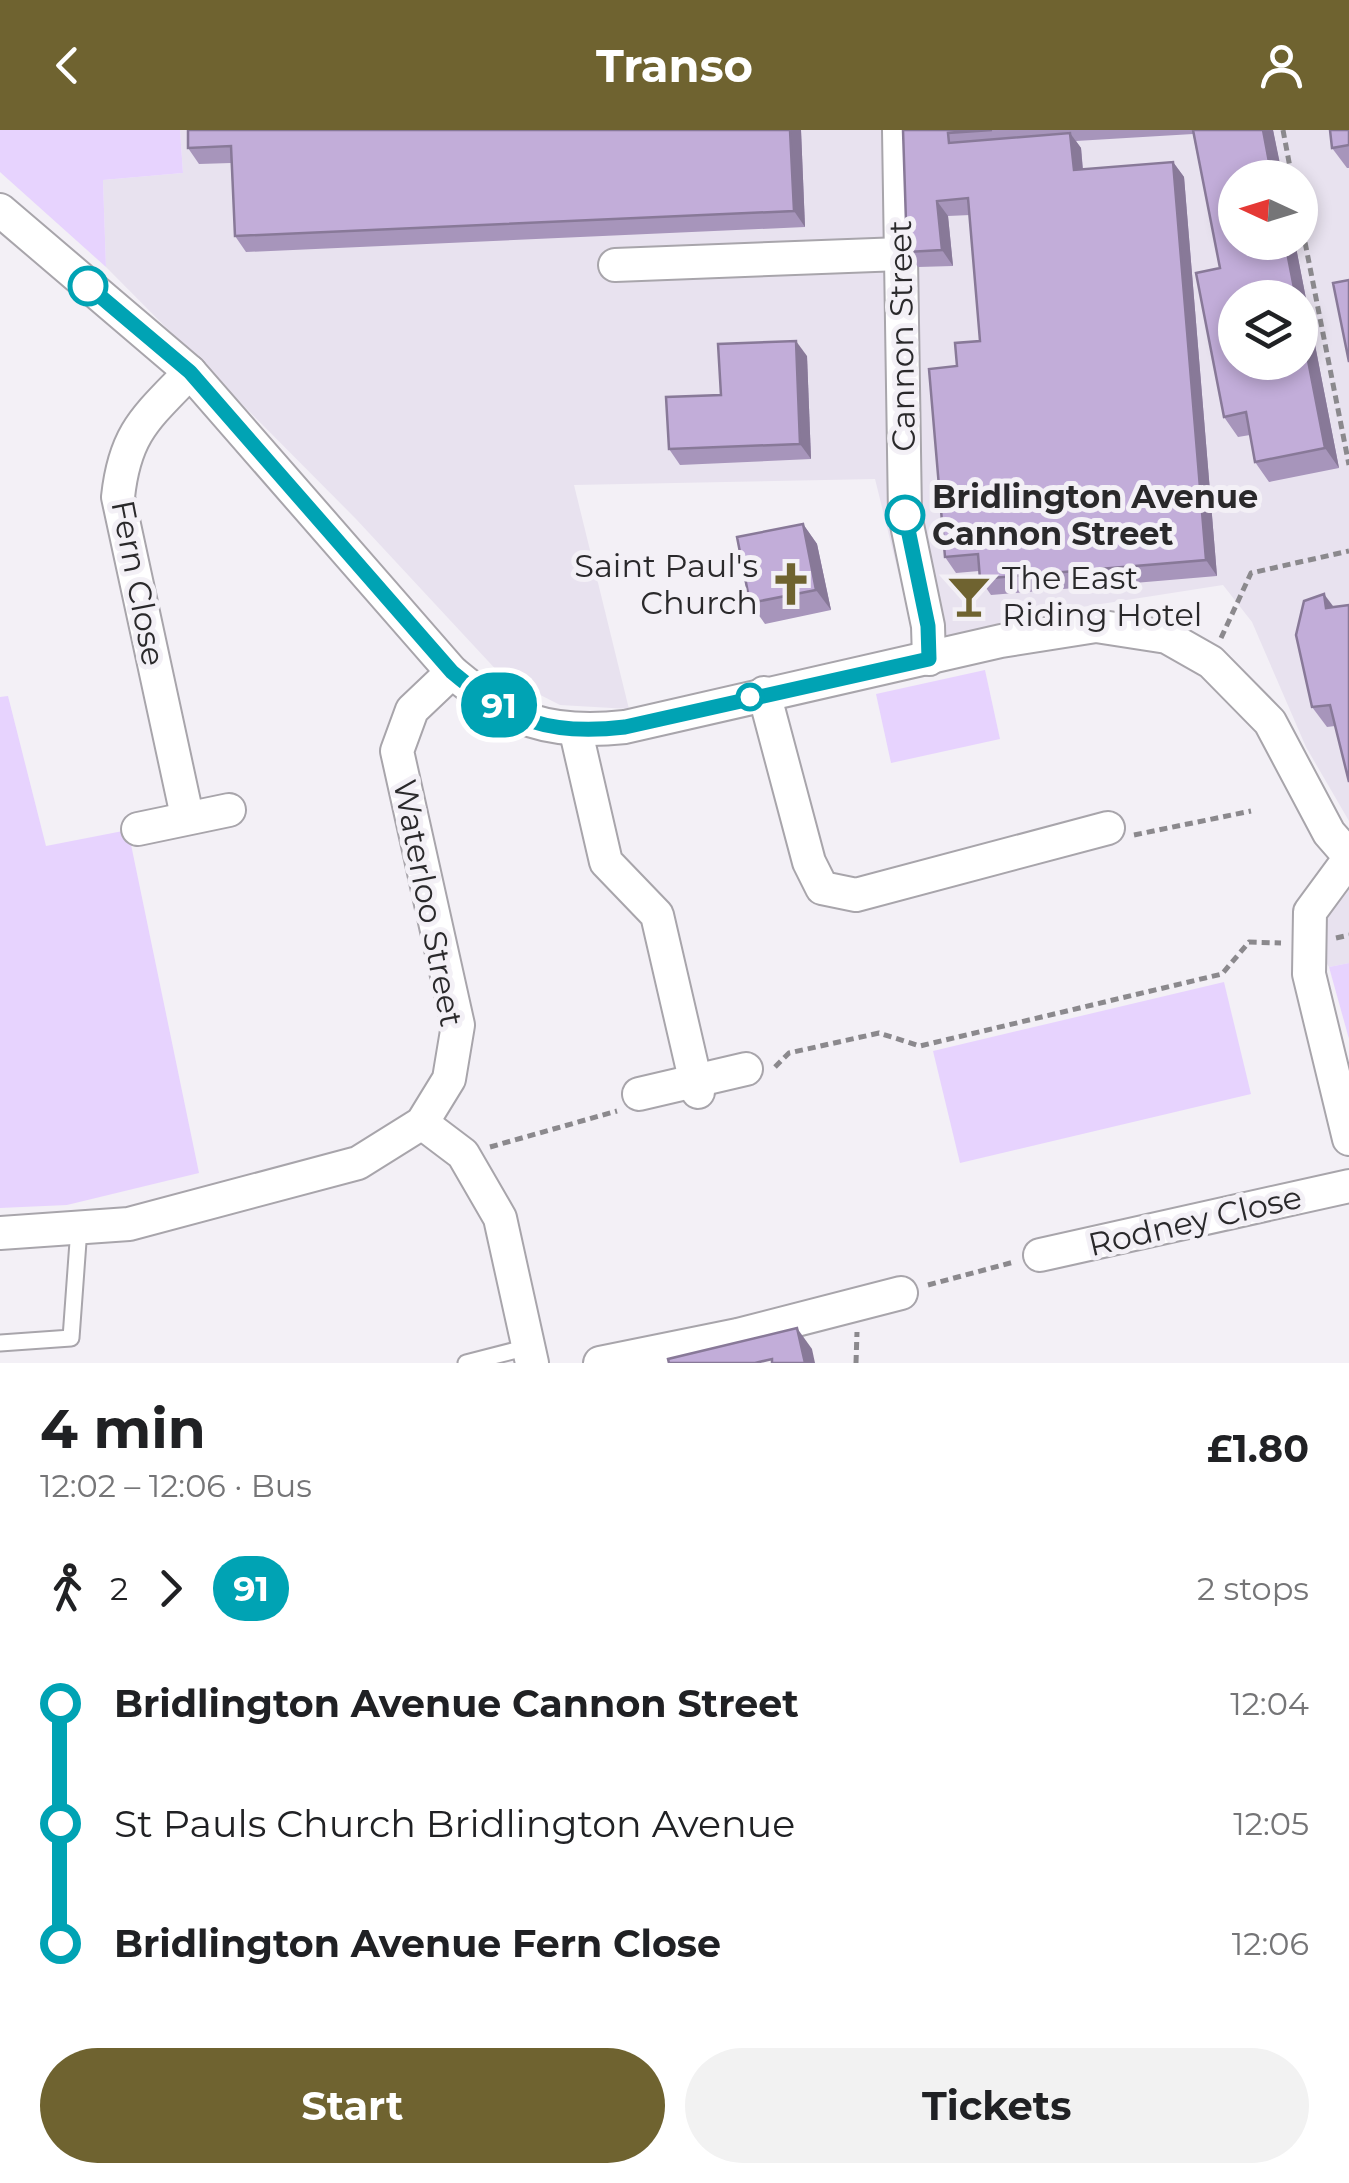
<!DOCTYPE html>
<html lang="en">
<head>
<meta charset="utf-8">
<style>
  body { margin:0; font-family:Montserrat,sans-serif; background:#f2f2f2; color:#202124; height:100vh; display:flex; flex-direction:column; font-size:38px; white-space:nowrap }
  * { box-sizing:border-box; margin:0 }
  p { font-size:32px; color:#757577 }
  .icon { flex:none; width:55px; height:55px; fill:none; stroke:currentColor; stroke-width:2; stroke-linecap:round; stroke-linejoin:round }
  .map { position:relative; height:1233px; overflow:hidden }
  .side { display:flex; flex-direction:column; background:#fff; flex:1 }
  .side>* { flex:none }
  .badge { padding:0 20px; border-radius:32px; font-size:35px; line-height:65px }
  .needle { width:65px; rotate:274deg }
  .fabs { position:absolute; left:1218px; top:30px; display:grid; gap:20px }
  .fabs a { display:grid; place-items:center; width:100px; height:100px; border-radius:50%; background:#fff; box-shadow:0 5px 15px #0003; font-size:50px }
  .map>.badge { position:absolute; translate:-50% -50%; box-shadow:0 0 0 5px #fff }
  .legs { display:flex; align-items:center; gap:15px; height:110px; padding:0 40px; font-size:32px }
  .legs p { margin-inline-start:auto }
  .overview { display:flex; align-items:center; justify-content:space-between; height:170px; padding:0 40px }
  h1 { font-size:55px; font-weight:700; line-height:75px }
  .cta { display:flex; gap:20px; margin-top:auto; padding:20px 40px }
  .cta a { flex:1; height:115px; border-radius:60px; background:#6f6330; color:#fff; font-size:40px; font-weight:700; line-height:115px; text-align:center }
  .cta a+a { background:#f2f2f2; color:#202124 }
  ul { padding:0 40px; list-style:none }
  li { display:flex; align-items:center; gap:35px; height:120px; font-size:38px }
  li i { display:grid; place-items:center; width:15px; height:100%; margin:0 12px; background:currentColor }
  li i::after { content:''; width:25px; height:25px; margin:-12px; border:8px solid; border-radius:50%; background:#fff }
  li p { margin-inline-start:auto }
  li:first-child i { background:linear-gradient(#0000 50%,currentColor 0) }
  li:last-child i { background:linear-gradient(currentColor 50%,#0000 0) }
  header { display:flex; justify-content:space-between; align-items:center; height:130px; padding:0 40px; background:#6f6330; color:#fff; font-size:45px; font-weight:700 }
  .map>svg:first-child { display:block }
</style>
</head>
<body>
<header><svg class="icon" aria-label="back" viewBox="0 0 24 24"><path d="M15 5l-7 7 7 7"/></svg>Transo<svg class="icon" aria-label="person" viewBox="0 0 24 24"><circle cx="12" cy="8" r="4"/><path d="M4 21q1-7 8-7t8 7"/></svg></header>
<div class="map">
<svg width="1349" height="1233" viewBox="0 0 1349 1233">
  <rect width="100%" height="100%" fill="#f3f0f6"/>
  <g fill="#e8e2ef" fill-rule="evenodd">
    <path d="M 180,0 L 1349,0 L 1349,691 L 1306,617 L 1252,492 L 1223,455 L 1069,479 L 916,514 L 875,349 L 574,355 L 629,579 L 560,575 L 501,545 L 356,389 L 106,137 L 103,50 L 183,43 ZM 1235,48 L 1300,48 L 1300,112 L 1235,112 ZM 1235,168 L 1300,168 L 1300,232 L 1235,232 Z"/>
    <path d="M 1349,731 L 1349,833 L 1329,837 L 1294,783 Z"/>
  </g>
  <g fill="#e7d3fe">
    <path d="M 0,0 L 180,0 L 183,43 L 103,50 L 106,137 L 0,42 Z"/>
    <path d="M 985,540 L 1000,609 L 891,633 L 876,564 Z"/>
    <path d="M 8,566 L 46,716 L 128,700 L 199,1043 L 67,1075 L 0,1078 L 0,567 Z"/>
    <path d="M 1349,833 L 1349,909 L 1329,837 Z"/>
    <path d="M 1224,852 L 1251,964 L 960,1033 L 933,921 Z"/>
  </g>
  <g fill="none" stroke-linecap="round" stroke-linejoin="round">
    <g stroke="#a8a5ab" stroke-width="19">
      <g id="lane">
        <path d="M 0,1213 L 71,1208 L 79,1098"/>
        <path d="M 466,1233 L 528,1217"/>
      </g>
    </g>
    <g stroke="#a8a5ab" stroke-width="36">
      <g id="street">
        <path d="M 899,0 L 905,385 L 928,496 L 929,529"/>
        <path d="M 0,80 L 190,242 L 452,542 C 510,591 549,605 625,597 L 1001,511 L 1096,496 L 1167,507 L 1211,532 L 1270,592 L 1329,703 L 1349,726"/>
        <path d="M 615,135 L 901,124"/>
        <path d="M 764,563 L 809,732 L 822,758 L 856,765 L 1108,698"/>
        <path d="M 576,602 L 606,732 L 657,785 L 698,962"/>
        <path d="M 187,686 L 118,367 C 125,302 147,287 190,242"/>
        <path d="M 138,699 L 229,680"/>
        <path d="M 1349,729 L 1310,782 L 1309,844 L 1349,1009"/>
        <path d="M 639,964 L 746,939"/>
        <path d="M 422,993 L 463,1024 L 500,1088 L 532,1233"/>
        <path d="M 0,1103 L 129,1094 L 358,1033 L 422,993 L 449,949 L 458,895 L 397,621 L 412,580 L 452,542"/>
        <path d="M 1040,1125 L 1349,1056"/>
        <path d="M 600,1233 L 738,1205 L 901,1163"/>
      </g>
    </g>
    <g stroke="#8b898d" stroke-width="5" stroke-dasharray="8 5" stroke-linecap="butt">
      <path d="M 1283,0 L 1292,48"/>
      <path d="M 1300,87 L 1349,335"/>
      <path d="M 1221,508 L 1251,443 L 1349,421"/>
      <path d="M 1134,705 L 1251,681"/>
      <path d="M 1336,808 L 1349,805"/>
      <path d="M 775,937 L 789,923 L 879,903 L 920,916 L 1222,844 L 1249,812 L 1281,813"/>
      <path d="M 490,1017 L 617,981"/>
      <path d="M 928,1155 L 1014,1132"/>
      <path d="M 856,1233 L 857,1202"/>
    </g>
    <use href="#lane" stroke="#fff" stroke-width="15"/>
    <use href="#street" stroke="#fff" stroke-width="32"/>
  </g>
  <g fill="#a795bb">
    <path d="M 801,0 L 805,97 L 246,122 L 235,106 L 231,33 L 199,34 L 188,18 Z"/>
    <path d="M 903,0 L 1273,0 L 1339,338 L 1269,352 L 1255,332 L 1250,305 L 1238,307 L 1224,287 L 1220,138 L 1193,4 L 1076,11 L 1081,18 L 1083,39 L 1173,32 L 1184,47 L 1217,446 L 991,465 L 980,449 L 979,441 L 956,443 L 945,427 L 957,236 L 980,211 L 970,85 L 948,86 L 953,136 L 918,137 L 907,122 Z"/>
    <path d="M 1349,0 L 1349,38 L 1347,38 L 1332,18 Z"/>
    <path d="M 807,226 L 811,329 L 680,335 L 669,319 L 721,265 Z"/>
    <path d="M 803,394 L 817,414 L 831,480 L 765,494 L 750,473 Z"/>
    <path d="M 1304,471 L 1335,596 L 1327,597 L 1312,577 Z"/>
  </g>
  <g fill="#887998">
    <path d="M 790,0 L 801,0 L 805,97 L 794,81 Z"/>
    <path d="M 1263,0 L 1273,0 L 1283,48 L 1272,48 Z"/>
    <path d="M 1070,3 L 1081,18 L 1084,56 L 1074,40 Z"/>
    <path d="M 1173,32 L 1184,47 L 1217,446 L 1206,430 Z"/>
    <path d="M 937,71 L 948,86 L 953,136 L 942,120 Z"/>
    <path d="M 1285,112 L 1295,112 L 1339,338 L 1325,318 L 1300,189 L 1300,168 L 1296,168 Z"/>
    <path d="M 796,211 L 807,226 L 811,329 L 800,314 Z"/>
    <path d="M 803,394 L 817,414 L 831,480 L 816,460 Z"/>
    <path d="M 1324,464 L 1339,484 L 1326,478 Z"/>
    <path d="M 797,1198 L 812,1219 L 815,1233 L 805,1233 Z"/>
  </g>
  <g fill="#c2add9" stroke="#887998" stroke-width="2.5">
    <path d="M 188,0 L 790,0 L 794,81 L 235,106 L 231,16 L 188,18 Z"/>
    <path d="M 903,0 L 992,0 L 948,3 L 949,13 L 1070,3 L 1074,40 L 1173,32 L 1206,430 L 980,449 L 978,424 L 945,427 L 929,239 L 957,236 L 955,213 L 980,211 L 968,68 L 937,71 L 942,120 L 907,122 Z"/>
    <path d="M 1193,0 L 1263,0 L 1272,48 L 1235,48 L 1235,112 L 1285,112 L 1296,168 L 1235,168 L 1235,232 L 1300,232 L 1300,189 L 1325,318 L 1255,332 L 1246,282 L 1224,287 L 1196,143 L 1220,138 Z"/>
    <path d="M 1330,0 L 1349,0 L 1349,15 L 1332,18 Z"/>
    <path d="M 1349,150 L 1349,232 L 1333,153 Z"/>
    <path d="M 796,211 L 800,314 L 669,319 L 666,267 L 721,265 L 718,214 Z"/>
    <path d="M 803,394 L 816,460 L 750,473 L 737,407 Z"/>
    <path d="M 1324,464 L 1326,478 L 1349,475 L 1349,652 L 1330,575 L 1312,577 L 1296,505 L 1304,471 Z"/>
    <path d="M 797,1198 L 805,1233 L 772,1233 L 772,1229 L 755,1233 L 669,1233 L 668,1229 Z"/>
  </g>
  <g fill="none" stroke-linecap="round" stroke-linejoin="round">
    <g stroke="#fff" stroke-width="22">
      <path id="line-1" d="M 88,156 L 190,242 L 452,542 C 510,591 549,606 625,597 L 929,529 L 928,496 L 905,385"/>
    </g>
    <use href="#line-1" stroke="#00a3b4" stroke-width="15"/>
  </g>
  <defs>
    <g id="church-bare" transform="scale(3.45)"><path d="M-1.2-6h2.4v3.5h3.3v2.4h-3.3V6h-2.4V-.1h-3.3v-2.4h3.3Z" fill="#6f6330" stroke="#f3f0f6" stroke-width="2.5" paint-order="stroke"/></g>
    <g id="bar-bare" transform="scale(3.45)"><path d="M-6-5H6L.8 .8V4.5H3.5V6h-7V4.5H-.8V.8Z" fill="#6f6330" stroke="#f3f0f6" stroke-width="2.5" paint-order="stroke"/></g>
  </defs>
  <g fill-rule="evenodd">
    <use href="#church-bare" x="791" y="454"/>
    <use href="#bar-bare" x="969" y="466"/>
  </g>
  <g fill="#fff" stroke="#00a3b4" stroke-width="5">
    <circle cx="88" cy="156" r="18"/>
    <circle cx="905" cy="385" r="18"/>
    <circle cx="750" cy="567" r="12"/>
  </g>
  <g text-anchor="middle" stroke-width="10" stroke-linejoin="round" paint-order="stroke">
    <g font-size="32" fill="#2a292b" stroke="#f3f0f6">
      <text transform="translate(902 206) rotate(-91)" y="11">Cannon Street</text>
      <text transform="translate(138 453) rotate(79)" y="11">Fern Close</text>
      <text transform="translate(428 773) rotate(79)" y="11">Waterloo Street</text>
      <text transform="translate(1195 1091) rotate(-13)" y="11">Rodney Close</text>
    </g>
    <g font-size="32" font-weight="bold" fill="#2a292b" stroke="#f3f0f6" text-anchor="start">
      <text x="932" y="378">Bridlington Avenue<tspan x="932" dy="37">Cannon Street</tspan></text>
    </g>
    <g font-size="32" fill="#2a292b" stroke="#f3f0f6" text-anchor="end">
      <text x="758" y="447">Saint Paul's<tspan x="758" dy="37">Church</tspan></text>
      <text x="1002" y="459" text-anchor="start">The East<tspan x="1002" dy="37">Riding Hotel</tspan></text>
    </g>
  </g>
</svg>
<div class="fabs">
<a><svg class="needle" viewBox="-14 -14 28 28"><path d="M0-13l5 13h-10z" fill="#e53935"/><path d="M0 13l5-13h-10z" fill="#757577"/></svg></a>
<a><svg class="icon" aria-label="layers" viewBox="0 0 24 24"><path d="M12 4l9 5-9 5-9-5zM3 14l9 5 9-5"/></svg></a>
</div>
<b class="badge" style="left:499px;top:575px;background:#00a3b4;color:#fff">91</b>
</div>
<section class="side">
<div class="overview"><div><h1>4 min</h1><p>12:02 – 12:06 · Bus</p></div><b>£1.80</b></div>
<div class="legs"><svg class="icon" aria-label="walk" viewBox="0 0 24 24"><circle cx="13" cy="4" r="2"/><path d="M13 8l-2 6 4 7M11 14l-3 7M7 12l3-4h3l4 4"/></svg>2<svg class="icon" aria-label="forward" viewBox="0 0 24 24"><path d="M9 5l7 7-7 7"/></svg><b class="badge" style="background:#00a3b4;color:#fff">91</b><p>2 stops</p></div>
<ul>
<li><i style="color:#00a3b4"></i><b>Bridlington Avenue Cannon Street</b><p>12:04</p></li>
<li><i style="color:#00a3b4"></i><span>St Pauls Church Bridlington Avenue</span><p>12:05</p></li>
<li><i style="color:#00a3b4"></i><b>Bridlington Avenue Fern Close</b><p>12:06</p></li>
</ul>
<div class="cta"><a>Start</a><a>Tickets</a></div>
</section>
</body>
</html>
